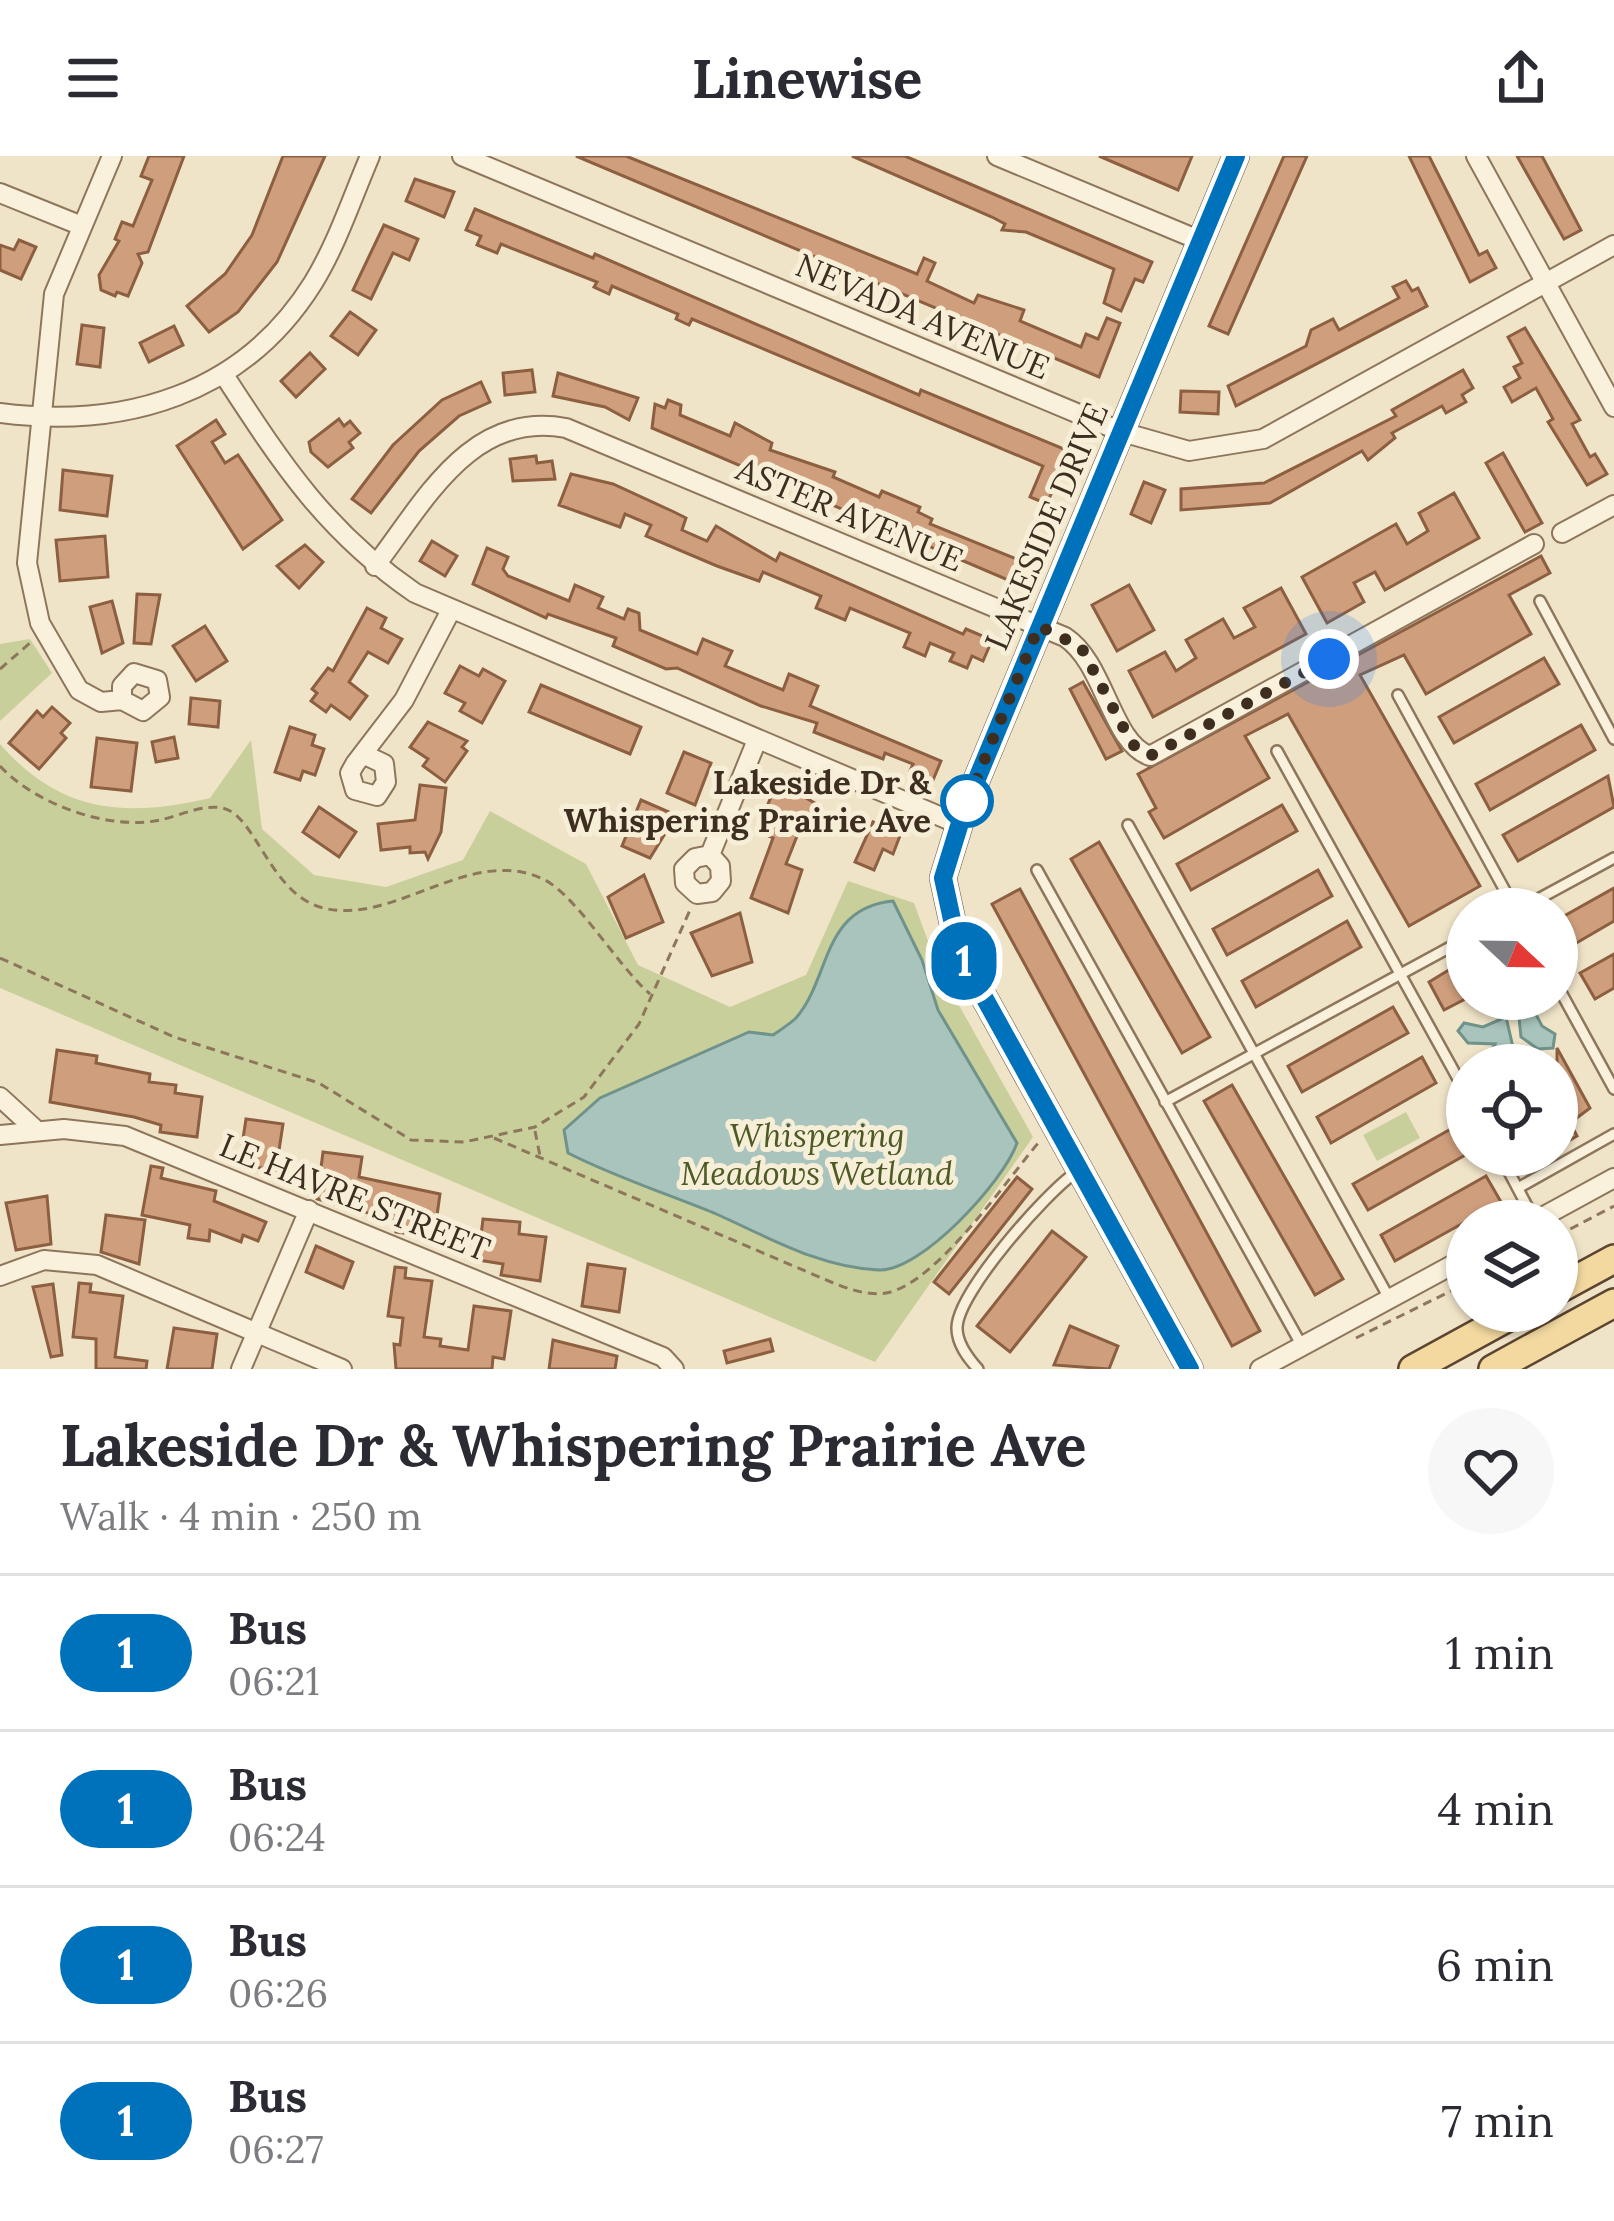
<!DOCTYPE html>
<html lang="en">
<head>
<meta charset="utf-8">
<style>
  body { margin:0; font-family:Lora,serif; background:#f7f7f7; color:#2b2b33; height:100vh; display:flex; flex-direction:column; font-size:45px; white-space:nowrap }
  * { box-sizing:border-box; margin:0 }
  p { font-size:39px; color:#7c7c81 }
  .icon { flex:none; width:66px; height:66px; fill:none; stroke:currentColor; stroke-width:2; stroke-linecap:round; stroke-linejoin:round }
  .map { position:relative; height:1213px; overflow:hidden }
  .side { display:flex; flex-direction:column; background:#fff; flex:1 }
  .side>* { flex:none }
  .badge { padding:0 24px; border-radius:39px; font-size:42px; line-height:78px }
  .needle { width:78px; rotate:112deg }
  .fabs { position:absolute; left:1446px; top:732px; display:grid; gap:24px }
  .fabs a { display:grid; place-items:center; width:132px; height:132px; border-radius:50%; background:#fff; box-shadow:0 3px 9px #0004; font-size:60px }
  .you { position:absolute; width:60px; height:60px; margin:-30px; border:9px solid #fff; border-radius:50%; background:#1a73e8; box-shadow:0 0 0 18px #1a73e833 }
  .map>.badge { position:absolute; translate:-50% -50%; box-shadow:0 0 0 6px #fff }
  .round { display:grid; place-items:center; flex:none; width:126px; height:126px; border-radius:63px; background:#f7f7f7 }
  .headline { display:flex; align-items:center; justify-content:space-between; height:204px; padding:0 60px }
  h1 { font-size:57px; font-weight:700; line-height:90px }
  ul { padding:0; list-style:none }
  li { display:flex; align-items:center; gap:36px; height:156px; padding:0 60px; border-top:3px solid #e1e1e2 }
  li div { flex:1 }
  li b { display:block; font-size:45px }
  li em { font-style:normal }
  li .badge { min-width:132px; font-weight:700; text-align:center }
  header { display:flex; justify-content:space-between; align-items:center; height:156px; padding:0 60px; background:#fff; font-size:54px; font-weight:700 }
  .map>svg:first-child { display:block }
</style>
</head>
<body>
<header><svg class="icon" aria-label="menu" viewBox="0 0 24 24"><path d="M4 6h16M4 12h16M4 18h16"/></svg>Linewise<svg class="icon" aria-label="share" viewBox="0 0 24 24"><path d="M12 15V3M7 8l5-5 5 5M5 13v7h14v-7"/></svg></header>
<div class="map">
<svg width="1614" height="1213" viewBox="0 0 1614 1213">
  <rect width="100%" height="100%" fill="#f0e4c8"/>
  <g fill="#c9cf9b">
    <path d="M 30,483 L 52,517 L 0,565 L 0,488 Z"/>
    <path d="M 251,584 L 262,673 L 314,719 L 386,731 L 463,704 L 490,655 L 586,708 L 638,809 L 730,851 L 806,819 L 848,725 L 914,747 L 938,812 L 1033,981 L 875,1206 L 0,832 L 0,588 C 60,657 125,662 210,642 Z"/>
    <path d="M 1406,956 L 1420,982 L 1377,1005 L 1363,979 Z"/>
  </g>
  <g fill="#a9c4bc" stroke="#6f938a" stroke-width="3">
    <path d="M 893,745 L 922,804 L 938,854 L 1017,987 C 1004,1025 921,1116 879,1114 C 820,1112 766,1080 714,1057 C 665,1037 615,1021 568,997 L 564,974 L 600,942 L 749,876 L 773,879 C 780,874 790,868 796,862 C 831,822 821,752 893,745 Z"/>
    <path d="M 1531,849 L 1542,870 L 1555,878 L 1553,892 L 1538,893 L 1521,881 L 1518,852 Z"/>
    <path d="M 1506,861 L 1515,900 L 1508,909 L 1482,909 L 1495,888 L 1468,887 L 1458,875 L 1464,867 L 1483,871 Z"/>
  </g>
  <g fill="#cf9f7d" stroke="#8d5f41" stroke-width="3">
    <path d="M 149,0 L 184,0 L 148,96 L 138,98 L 142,107 L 128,140 L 117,136 L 115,140 L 101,134 L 99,119 L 119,85 L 115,83 L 122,66 L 133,70 L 135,65 L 152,24 L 141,20 Z"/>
    <path d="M 283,0 L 325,0 L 277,106 L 238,156 L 209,176 L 187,150 L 225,118 L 252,79 Z"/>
    <path d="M 576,0 L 626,0 L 917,118 L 924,102 L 935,107 L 927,125 L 974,147 L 978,139 L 1024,154 L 1020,165 L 1081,191 L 1086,178 L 1098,183 L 1107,162 L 1120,167 L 1099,221 Z"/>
    <path d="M 852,0 L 905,0 L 1152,106 L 1143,126 L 1135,123 L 1121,155 L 1104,147 L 1114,113 L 1026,76 L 1002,74 L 1005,68 L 992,61 Z"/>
    <path d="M 1099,0 L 1192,0 L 1178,34 Z"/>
    <path d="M 1284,0 L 1307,0 L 1228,178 L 1209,170 Z"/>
    <path d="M 1409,0 L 1429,0 L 1479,99 L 1487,95 L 1496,112 L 1470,126 Z"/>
    <path d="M 1517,0 L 1542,0 L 1581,74 L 1564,83 Z"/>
    <path d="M 415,23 L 454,36 L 444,61 L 406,45 Z"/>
    <path d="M 475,53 L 593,102 L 595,98 L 919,239 L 921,234 L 1076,298 L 1067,319 L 1060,316 L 1047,348 L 1030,341 L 1043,310 L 692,163 L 689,169 L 676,163 L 678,158 L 612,130 L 609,138 L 594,131 L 597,126 L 501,88 L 497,97 L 477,89 L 481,80 L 466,74 Z"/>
    <path d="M 384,69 L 418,83 L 409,104 L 393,97 L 371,143 L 353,134 Z"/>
    <path d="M 19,84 L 36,91 L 21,123 L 0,114 L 0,89 L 14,94 Z"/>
    <path d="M 1406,125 L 1412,135 L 1418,132 L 1427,150 L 1236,250 L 1228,230 L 1306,190 L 1311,174 L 1333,163 L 1339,174 L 1399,142 L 1393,131 Z"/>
    <path d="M 350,156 L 376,174 L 358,199 L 331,180 Z"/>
    <path d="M 82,169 L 104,172 L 100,211 L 77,208 Z"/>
    <path d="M 174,170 L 183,189 L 149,206 L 140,187 Z"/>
    <path d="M 1525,172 L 1580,264 L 1572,268 L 1590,301 L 1595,298 L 1607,318 L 1587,329 L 1548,266 L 1553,263 L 1536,232 L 1512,246 L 1504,231 L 1520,222 L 1514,211 L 1522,207 L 1508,181 Z"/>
    <path d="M 310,197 L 325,213 L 296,241 L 281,225 Z"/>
    <path d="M 532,214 L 535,236 L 505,239 L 503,217 Z"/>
    <path d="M 1463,214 L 1473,232 L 1462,239 L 1466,246 L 1446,257 L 1442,250 L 1392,277 L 1395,282 L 1368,304 L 1362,295 L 1270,347 L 1181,354 L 1181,333 L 1264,327 L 1396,260 L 1392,254 Z"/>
    <path d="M 558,217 L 638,242 L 629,264 L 605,251 L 553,240 Z"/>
    <path d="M 481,226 L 490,246 L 459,260 L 419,295 L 371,357 L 352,343 L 393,289 L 442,244 Z"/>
    <path d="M 1181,235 L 1219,236 L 1218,258 L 1180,256 Z"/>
    <path d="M 668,244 L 681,249 L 680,259 L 730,280 L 735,267 L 772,287 L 770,294 L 835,316 L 833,321 L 879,341 L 882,335 L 920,351 L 918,356 L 932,363 L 930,368 L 1024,406 L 1015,427 L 652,272 L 655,248 L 665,252 Z"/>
    <path d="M 339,263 L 344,270 L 350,265 L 360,277 L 349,286 L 353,292 L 328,311 L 311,296 L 309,286 Z"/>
    <path d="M 216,264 L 225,278 L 212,286 L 225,307 L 238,299 L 282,364 L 243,393 L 177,290 Z"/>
    <path d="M 1503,297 L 1542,367 L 1525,376 L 1486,307 Z"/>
    <path d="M 536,300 L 537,307 L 552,305 L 555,323 L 513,325 L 510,303 Z"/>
    <path d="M 63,314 L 112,320 L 107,360 L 60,354 Z"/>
    <path d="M 571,318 L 613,328 L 672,355 L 686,362 L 682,374 L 707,385 L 716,370 L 776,405 L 780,397 L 963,478 L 966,473 L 992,484 L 983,505 L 972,500 L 967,512 L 950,505 L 954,497 L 930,487 L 925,500 L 904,491 L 910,477 L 850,452 L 845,464 L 816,452 L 821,440 L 763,416 L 759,425 L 717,410 L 646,380 L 651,369 L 625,358 L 620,371 L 559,349 Z"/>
    <path d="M 1144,326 L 1165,334 L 1151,367 L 1131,358 Z"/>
    <path d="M 1454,337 L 1479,382 L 1385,434 L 1375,416 L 1354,427 L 1364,446 L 1327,467 L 1302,421 L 1396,368 L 1407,388 L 1428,375 L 1419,357 Z"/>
    <path d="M 105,380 L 108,421 L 60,425 L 56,384 Z"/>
    <path d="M 432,385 L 457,400 L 445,420 L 420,405 Z"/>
    <path d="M 305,389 L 323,406 L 299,432 L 277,410 Z"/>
    <path d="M 487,392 L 508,401 L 503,413 L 508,420 L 569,445 L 575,429 L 603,441 L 598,452 L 624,463 L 628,453 L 639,457 L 640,474 L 697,498 L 703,483 L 732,495 L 725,510 L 783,534 L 789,518 L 818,530 L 810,550 L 941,605 L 933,624 L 910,615 L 913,608 L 885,597 L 883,603 L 814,576 L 817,567 L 761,550 L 677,512 L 666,513 L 613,490 L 616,482 L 548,458 L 546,462 L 473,428 Z"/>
    <path d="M 1541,400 L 1550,417 L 1509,439 L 1531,478 L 1426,538 L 1404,499 L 1360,519 L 1480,730 L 1409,770 L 1288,558 L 1245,580 L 1269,622 L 1164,682 L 1149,656 L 1156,652 L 1138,618 Z"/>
    <path d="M 1129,429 L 1154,474 L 1117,495 L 1092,449 Z"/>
    <path d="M 1281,432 L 1306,478 L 1153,561 L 1129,515 L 1165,496 L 1176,515 L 1196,502 L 1186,484 L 1223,463 L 1234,482 L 1255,471 L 1244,452 Z"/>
    <path d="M 137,438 L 160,439 L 151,488 L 134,487 Z"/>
    <path d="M 112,445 L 123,487 L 102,497 L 90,451 Z"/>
    <path d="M 367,452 L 386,462 L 381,472 L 402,483 L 388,507 L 368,496 L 349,526 L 367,540 L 350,563 L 331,549 L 326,556 L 311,545 L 317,537 L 312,533 L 328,512 L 333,515 Z"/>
    <path d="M 205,470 L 227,505 L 196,525 L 173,490 Z"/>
    <path d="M 1544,502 L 1559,528 L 1454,587 L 1439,561 Z"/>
    <path d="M 460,510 L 479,520 L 483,513 L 505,525 L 482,567 L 460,555 L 465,547 L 445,537 Z"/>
    <path d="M 1083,526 L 1122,595 L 1106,603 L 1070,533 Z"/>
    <path d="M 541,529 L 641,571 L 630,598 L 529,556 Z"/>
    <path d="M 191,542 L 220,545 L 218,571 L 189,568 Z"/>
    <path d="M 52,551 L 70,567 L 61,577 L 66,582 L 39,613 L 9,587 L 37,555 L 43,561 Z"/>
    <path d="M 428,566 L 467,585 L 462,591 L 467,595 L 445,626 L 423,610 L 428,603 L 410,591 Z"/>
    <path d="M 1581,569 L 1595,594 L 1490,654 L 1476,628 Z"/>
    <path d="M 290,571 L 315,579 L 312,589 L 324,593 L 315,619 L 303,615 L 300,624 L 275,616 Z"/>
    <path d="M 174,581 L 178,602 L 156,606 L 152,586 Z"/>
    <path d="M 97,582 L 137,587 L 131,635 L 91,631 Z"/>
    <path d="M 684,596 L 711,607 L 695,649 L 667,637 Z"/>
    <path d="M 1608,620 L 1614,651 L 1518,705 L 1503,679 Z"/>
    <path d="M 777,626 L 822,651 L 816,667 L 807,663 L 801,670 L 786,708 L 802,714 L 788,757 L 751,742 L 773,682 L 757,675 Z"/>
    <path d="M 420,629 L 446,632 L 441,676 L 428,703 L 425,696 L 410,697 L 410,691 L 381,694 L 378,668 L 415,664 Z"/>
    <path d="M 641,644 L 669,656 L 663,668 L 669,671 L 650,702 L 622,690 Z"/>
    <path d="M 1282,649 L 1297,675 L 1191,734 L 1177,708 Z"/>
    <path d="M 319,651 L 356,676 L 339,701 L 303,676 Z"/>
    <path d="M 873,666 L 901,677 L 893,698 L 883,693 L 874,714 L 855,706 Z"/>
    <path d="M 1099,686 L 1210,881 L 1182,897 L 1071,703 Z"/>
    <path d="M 1318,714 L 1332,740 L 1227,799 L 1213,773 Z"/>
    <path d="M 644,719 L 663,766 L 626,782 L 608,741 Z"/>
    <path d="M 1614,732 L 1614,765 L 1566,793 L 1557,764 Z"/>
    <path d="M 1020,733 L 1260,1175 L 1232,1190 L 992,748 Z"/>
    <path d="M 740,757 L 752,806 L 712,820 L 691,777 Z"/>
    <path d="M 1347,765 L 1361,791 L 1256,851 L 1242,825 Z"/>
    <path d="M 1614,798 L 1614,832 L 1595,843 L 1580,817 Z"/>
    <path d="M 1467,803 L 1467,842 L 1444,854 L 1429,826 Z"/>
    <path d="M 1393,851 L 1408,877 L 1302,936 L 1288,910 Z"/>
    <path d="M 1557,892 L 1590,952 L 1570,967 L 1577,980 L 1565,987 L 1557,974 Z"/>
    <path d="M 57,894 L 97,900 L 96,907 L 150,918 L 149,926 L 176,929 L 175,937 L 202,941 L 197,981 L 160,976 L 161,969 L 134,961 L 50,946 Z"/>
    <path d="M 1422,901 L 1436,927 L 1331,987 L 1317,961 Z"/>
    <path d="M 1232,929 L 1343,1123 L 1315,1139 L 1204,945 Z"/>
    <path d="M 246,963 L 283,968 L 276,1014 L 239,1009 Z"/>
    <path d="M 1458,969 L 1467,998 L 1368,1054 L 1353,1028 Z"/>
    <path d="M 323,996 L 362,1001 L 359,1021 L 440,1038 L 434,1081 L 396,1076 L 397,1065 L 317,1043 Z"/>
    <path d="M 151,1010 L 163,1012 L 161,1022 L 216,1035 L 214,1045 L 266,1066 L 258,1085 L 243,1079 L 241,1086 L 210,1074 L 209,1085 L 188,1082 L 190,1069 L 142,1059 Z"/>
    <path d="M 1486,1020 L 1501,1046 L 1395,1105 L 1381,1079 Z"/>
    <path d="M 1017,1021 L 1032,1033 L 949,1138 L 934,1126 Z"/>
    <path d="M 47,1040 L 51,1088 L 16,1094 L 6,1047 Z"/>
    <path d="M 106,1059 L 145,1064 L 139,1108 L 101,1096 Z"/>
    <path d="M 483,1063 L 520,1066 L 519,1078 L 546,1081 L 540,1125 L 501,1119 L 503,1108 L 478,1104 Z"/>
    <path d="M 1052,1075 L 1086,1101 L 1010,1196 L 977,1170 Z"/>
    <path d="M 316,1090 L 353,1106 L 343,1132 L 306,1116 Z"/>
    <path d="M 588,1108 L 625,1113 L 619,1156 L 582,1150 Z"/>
    <path d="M 395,1111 L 406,1112 L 405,1122 L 432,1125 L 424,1181 L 441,1183 L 440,1190 L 468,1194 L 474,1150 L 511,1155 L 504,1203 L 493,1201 L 492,1213 L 396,1213 L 394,1188 L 400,1189 L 403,1162 L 388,1160 Z"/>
    <path d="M 79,1127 L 91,1128 L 90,1136 L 123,1140 L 115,1201 L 147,1205 L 146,1213 L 96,1213 L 96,1183 L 73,1181 Z"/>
    <path d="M 53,1128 L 62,1199 L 51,1201 L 33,1131 Z"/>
    <path d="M 1070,1170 L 1118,1190 L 1109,1213 L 1054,1209 Z"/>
    <path d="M 174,1172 L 217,1178 L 212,1213 L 167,1213 Z"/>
    <path d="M 770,1183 L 773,1195 L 727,1207 L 724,1195 Z"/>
    <path d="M 553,1184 L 617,1200 L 615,1213 L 549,1213 Z"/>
  </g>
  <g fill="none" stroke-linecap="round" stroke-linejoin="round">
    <g stroke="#8d765c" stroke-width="14">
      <g id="lane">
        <path d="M 1540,445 L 1614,583"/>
        <path d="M 1398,539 L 1515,753"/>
        <path d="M 1277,595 L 1467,939"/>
        <path d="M 1128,669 L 1389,1142"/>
        <path d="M 1037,714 L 1302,1190"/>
        <path d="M 1520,753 L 1614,702"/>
        <path d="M 1557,829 L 1614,933"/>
        <path d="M 1165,946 L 1467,782"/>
        <path d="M 1500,999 L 1535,1065"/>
        <path d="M 1518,1032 L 1614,978"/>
        <path d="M 978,1213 C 968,1202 957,1188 957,1172 C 957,1137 1046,1037 1075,1017"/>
      </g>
    </g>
    <g stroke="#8d765c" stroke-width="22">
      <g id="street">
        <path d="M 112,0 L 54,138 L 27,407 L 40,467 L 79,534 L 101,546 L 122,544 L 143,555 L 160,541 L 157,524 L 134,517 L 122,530 L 122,544"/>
        <path d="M 462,0 L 1122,276 L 1189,295 L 1263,283 L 1614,89"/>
        <path d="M 997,0 L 1201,85"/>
        <path d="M 1476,0 L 1614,251"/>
        <path d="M 0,37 L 82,70"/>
        <path d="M 224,219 C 282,308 326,376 415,437 L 958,668"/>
        <path d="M 0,257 C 124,273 243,239 313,127 C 337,88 352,42 370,0"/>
        <path d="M 1562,377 L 1614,349"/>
        <path d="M 375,410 C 425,345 471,254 566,272 L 1065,481 C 1105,507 1111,587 1150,600 L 1534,388"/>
        <path d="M 363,598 L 384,608 L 386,626 L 377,640 L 355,634 L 350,617 L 355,608 L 404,544 L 450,456"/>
        <path d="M 710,699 L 720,710 L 721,725 L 712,736 L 697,738 L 685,727 L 684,713 L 695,702 L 710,699 L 757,584"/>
        <path d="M 0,941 L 36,974"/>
        <path d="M 0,979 L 64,973 L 125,980 L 663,1201 L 674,1213"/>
        <path d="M 1535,1065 L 1614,1022"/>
        <path d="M 0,1120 L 44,1104 L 97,1109 L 342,1213"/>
        <path d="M 241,1213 L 309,1054"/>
        <path d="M 1260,1213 L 1467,1101"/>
      </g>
    </g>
    <g stroke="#6f573f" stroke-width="28">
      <path id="secondary" d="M 1190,1213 L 959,796 L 943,722 L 964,654 L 1236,0"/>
    </g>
    <g stroke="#5b4430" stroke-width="32">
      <g id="primary">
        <path d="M 1557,1134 L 1614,1103"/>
        <path d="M 1413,1213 L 1519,1155"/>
        <path d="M 1493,1213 L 1614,1147"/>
      </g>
    </g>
    <g stroke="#8d765c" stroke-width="3" stroke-dasharray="9 6" stroke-linecap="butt">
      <path d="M 0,513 L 30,487"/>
      <path d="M 0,610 C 35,648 109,675 160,664 C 179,660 203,648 222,652 C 256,658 269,738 323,752 C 396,770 471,687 545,724 C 578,742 617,809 650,838"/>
      <path d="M 0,802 L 174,881 L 319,927 L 411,984 L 464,986 L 535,971 L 584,941 L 639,868 L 690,754"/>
      <path d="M 535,975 L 540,1000"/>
      <path d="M 494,982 L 831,1126 C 849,1133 867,1140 886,1137 C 935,1129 1006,1025 1039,986"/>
      <path d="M 1557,1080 L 1614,1050"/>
      <path d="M 1356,1182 L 1467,1127"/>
    </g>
    <use href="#lane" stroke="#faf1dc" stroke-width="9"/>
    <use href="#street" stroke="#faf1dc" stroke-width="18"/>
    <use href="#secondary" stroke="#faf1dc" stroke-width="24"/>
    <use href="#primary" stroke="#f3d9a0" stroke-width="27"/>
  </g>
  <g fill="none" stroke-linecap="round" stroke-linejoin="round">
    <g stroke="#fff" stroke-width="27">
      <path id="line" d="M 1190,1213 L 959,796 L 943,722 L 964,654 L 1236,0"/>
    </g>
    <use href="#line" stroke="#0072bc" stroke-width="18"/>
    <path stroke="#3d2e20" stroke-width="12" stroke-dasharray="0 21.6" d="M 967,645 L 964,654 L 1039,470 L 1081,491 L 1132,588 L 1150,600 L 1329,503"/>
  </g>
  <circle fill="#fff" stroke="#0072bc" stroke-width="6" cx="967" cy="645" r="24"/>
  <g text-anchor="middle" stroke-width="10" stroke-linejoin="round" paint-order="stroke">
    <g font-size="33" fill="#3d2e20" stroke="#f7eed8">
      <text transform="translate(923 160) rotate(23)" y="12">NEVADA AVENUE</text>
      <text transform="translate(850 358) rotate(23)" y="12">ASTER AVENUE</text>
      <text transform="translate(1046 370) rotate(-67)" y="12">LAKESIDE DRIVE</text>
      <text transform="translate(355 1041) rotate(22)" y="12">LE HAVRE STREET</text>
    </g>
    <g font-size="33" font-weight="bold" fill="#3d2e20" stroke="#f7eed8" text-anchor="end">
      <text x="931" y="638">Lakeside Dr &amp;<tspan x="931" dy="38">Whispering Prairie Ave</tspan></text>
    </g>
    <g font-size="33" font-style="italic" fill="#4d5a26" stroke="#f7eed8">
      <text x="817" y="991">Whispering<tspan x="817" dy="38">Meadows Wetland</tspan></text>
    </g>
  </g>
</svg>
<div class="fabs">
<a><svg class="needle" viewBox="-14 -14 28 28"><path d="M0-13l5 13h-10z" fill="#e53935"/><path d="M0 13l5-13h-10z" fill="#7c7c81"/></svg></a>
<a><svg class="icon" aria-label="locate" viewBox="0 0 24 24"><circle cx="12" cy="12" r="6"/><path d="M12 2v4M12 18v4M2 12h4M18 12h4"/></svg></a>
<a><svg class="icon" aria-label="layers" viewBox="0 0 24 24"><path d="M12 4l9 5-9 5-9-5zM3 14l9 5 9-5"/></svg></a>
</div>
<div class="you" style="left:1329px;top:503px"></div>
<b class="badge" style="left:964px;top:805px;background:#0072bc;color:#fff">1</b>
</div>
<section class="side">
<div class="headline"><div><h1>Lakeside Dr &amp; Whispering Prairie Ave</h1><p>Walk · 4 min · 250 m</p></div><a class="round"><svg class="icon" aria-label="heart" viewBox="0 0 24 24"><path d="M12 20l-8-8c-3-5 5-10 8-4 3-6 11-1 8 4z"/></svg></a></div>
<ul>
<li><span class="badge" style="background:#0072bc;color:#fff">1</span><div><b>Bus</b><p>06:21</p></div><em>1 min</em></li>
<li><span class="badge" style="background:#0072bc;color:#fff">1</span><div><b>Bus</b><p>06:24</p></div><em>4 min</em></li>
<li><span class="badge" style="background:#0072bc;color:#fff">1</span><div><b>Bus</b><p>06:26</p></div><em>6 min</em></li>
<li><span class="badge" style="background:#0072bc;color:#fff">1</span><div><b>Bus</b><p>06:27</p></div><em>7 min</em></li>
</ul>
</section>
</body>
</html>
